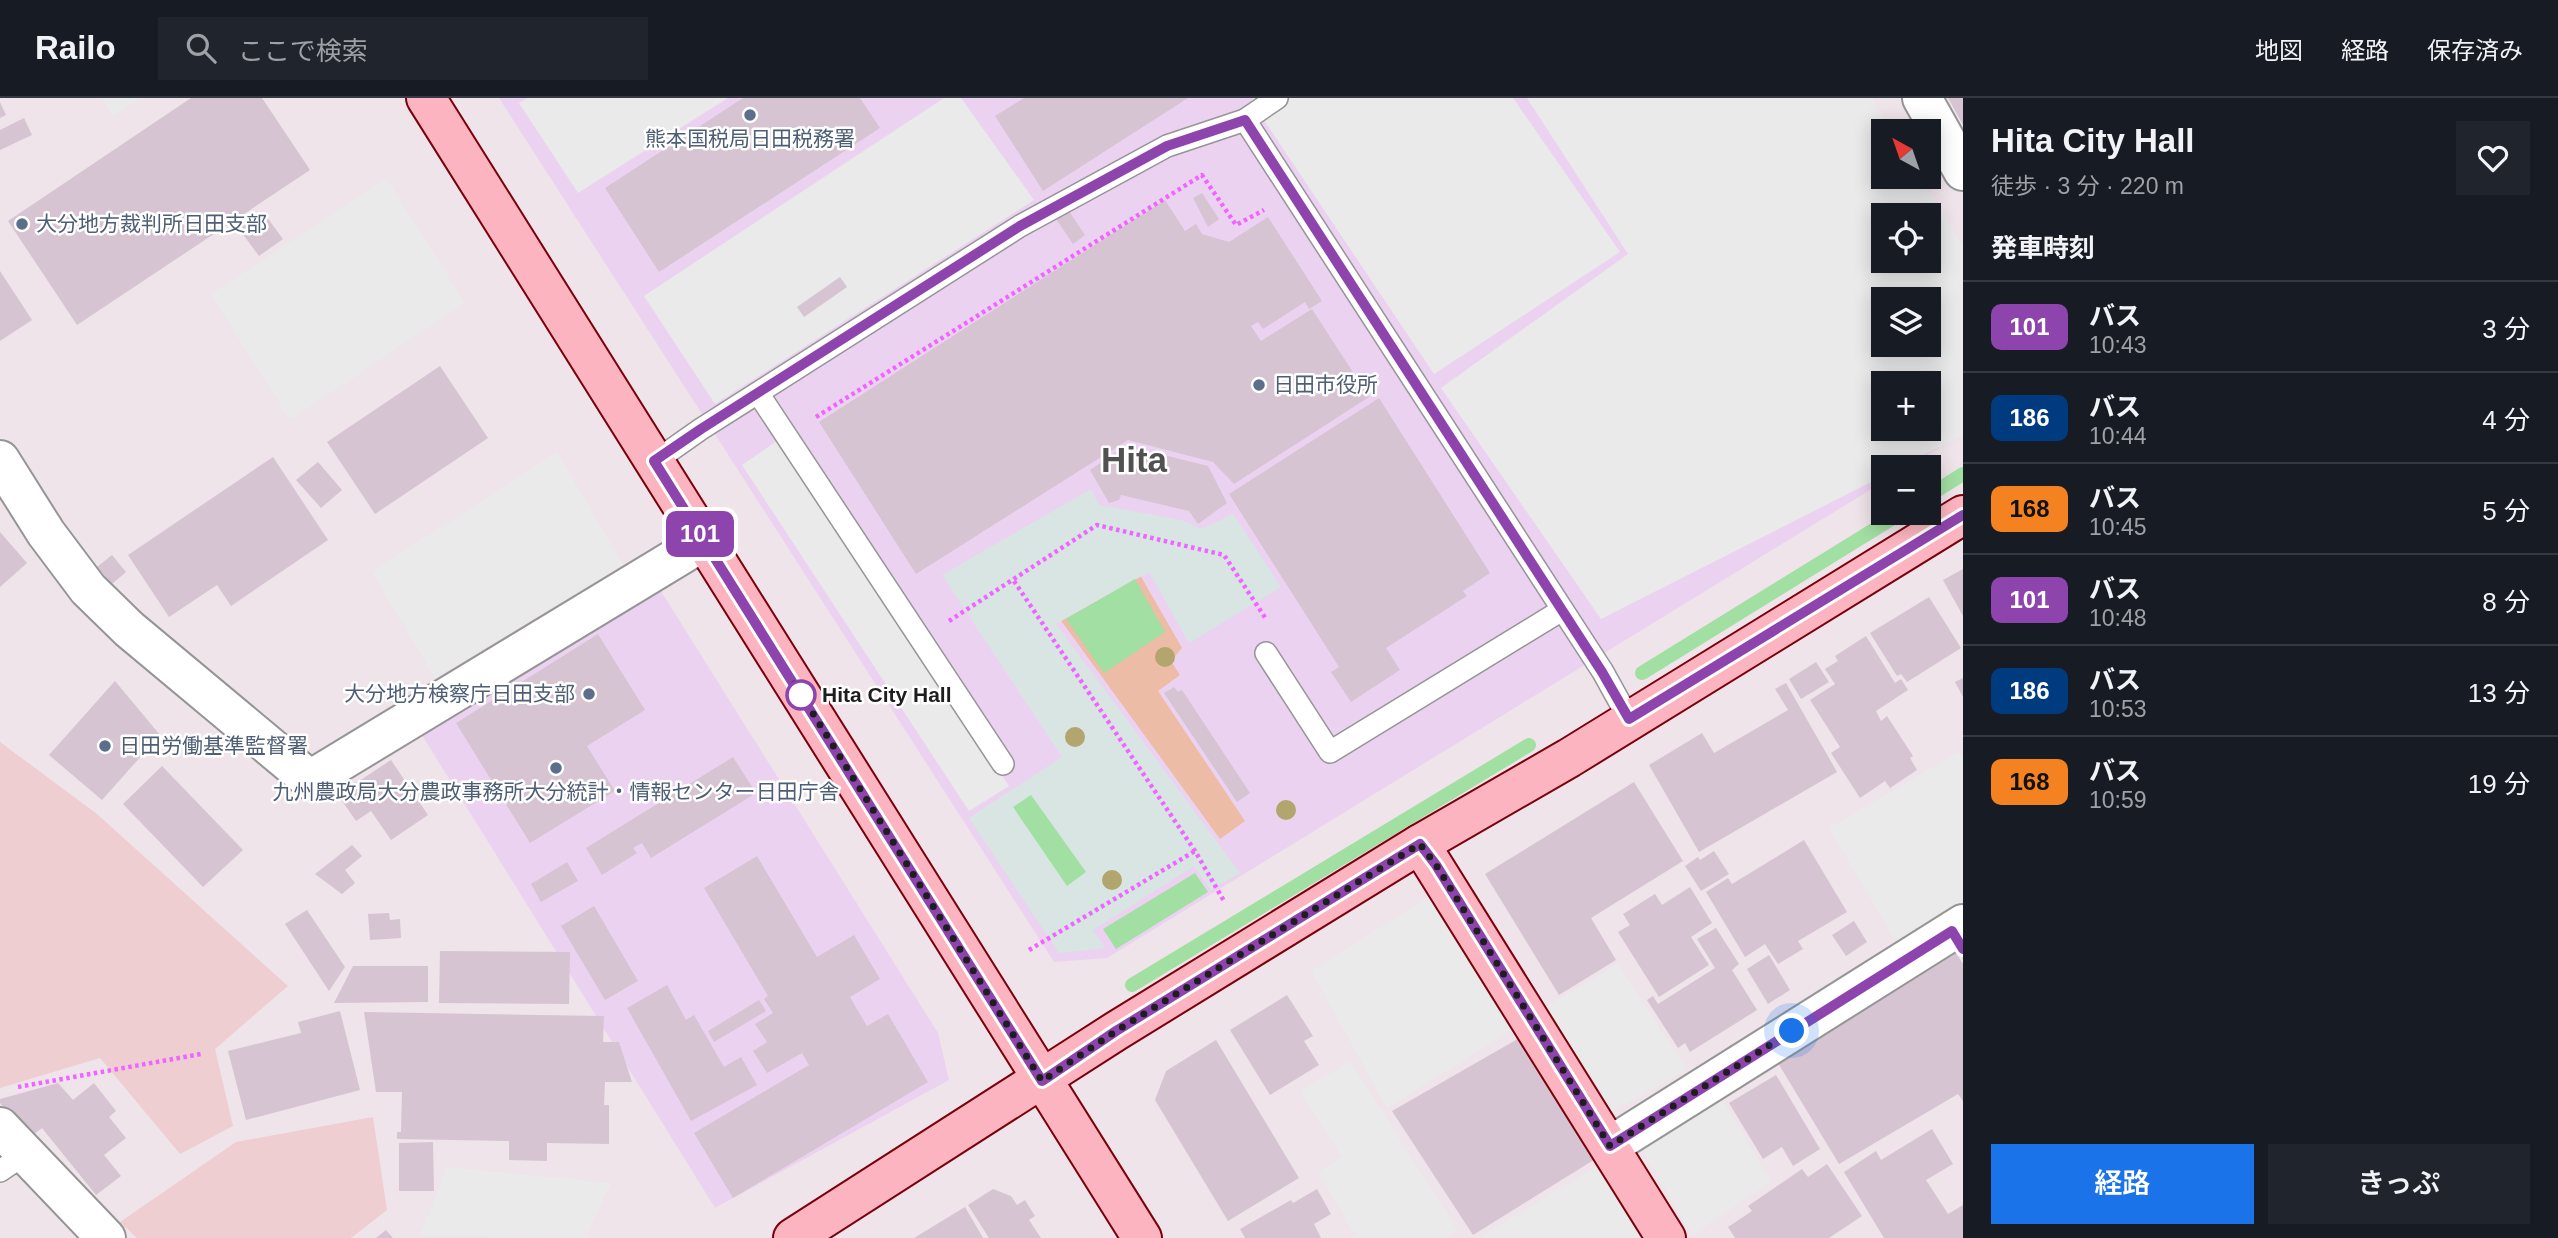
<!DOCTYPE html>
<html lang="ja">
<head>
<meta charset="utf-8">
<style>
  body { margin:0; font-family:Helvetica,"Noto Sans JP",sans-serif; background:#20242c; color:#f1f3f6; height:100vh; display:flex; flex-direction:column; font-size:26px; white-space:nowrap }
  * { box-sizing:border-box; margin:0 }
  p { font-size:23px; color:#9ea1a6 }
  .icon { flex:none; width:38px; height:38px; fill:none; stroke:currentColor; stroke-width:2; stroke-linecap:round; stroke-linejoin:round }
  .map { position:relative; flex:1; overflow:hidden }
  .panel { display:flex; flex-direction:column; background:#171b24; width:595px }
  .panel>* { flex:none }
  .badge { padding:0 14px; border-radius:10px; font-size:24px; line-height:46px }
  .needle { width:46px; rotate:320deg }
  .tools { position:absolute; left:1871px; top:21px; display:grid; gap:14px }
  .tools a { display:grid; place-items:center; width:70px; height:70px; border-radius:0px; background:#171b24; box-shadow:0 4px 18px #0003; font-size:35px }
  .you { position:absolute; width:35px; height:35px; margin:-18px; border:5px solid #fff; border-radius:50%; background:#1a73e8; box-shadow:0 0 0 10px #1a73e833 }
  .map>.badge { position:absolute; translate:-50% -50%; box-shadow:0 0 0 4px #fff }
  h2 { padding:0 28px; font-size:26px; line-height:63px }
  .round { display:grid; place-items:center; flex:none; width:74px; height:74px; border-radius:0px; background:#20242c }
  .summary { display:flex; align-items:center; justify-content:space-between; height:119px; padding:0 28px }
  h1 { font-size:33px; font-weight:600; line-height:52px }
  .primary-button { display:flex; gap:14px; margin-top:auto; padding:14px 28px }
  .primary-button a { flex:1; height:80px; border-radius:0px; background:#1a73e8; color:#fff; font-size:28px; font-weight:600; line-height:80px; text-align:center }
  .primary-button a+a { background:#20242c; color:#f1f3f6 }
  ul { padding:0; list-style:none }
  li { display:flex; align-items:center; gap:21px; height:91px; padding:0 28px; border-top:2px solid #363941 }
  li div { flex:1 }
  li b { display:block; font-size:26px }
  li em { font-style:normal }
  li .badge { min-width:77px; font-weight:700; text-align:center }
  header { display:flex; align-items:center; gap:42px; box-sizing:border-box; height:98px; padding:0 35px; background:#171b24; border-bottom:2px solid #363941 }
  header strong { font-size:33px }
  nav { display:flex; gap:38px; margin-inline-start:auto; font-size:24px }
  .search { width:490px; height:63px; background:#20242c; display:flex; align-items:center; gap:18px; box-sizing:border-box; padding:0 24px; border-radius:0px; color:#9ea1a6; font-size:26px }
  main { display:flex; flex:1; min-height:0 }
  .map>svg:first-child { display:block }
</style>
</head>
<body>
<header>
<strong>Railo</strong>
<div class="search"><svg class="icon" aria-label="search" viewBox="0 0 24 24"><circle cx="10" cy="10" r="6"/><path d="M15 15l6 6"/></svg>ここで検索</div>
<nav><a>地図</a><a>経路</a><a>保存済み</a></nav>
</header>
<main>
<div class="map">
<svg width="1963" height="1140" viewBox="0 0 1963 1140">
  <rect width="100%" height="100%" fill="#efe4ea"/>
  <g fill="#ecd2f1" fill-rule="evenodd">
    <path d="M 499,0 L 1866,0 L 1883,33 L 1883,79 L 1911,79 L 1963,168 L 1963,335 L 1907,369 L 1883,369 L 1883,384 L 1107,860 L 1054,864 ZM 1883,117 L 1928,117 L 1928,163 L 1883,163 ZM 1883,201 L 1928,201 L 1928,247 L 1883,247 ZM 1883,285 L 1928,285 L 1928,331 L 1883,331 Z"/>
    <path d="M 659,490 L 938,935 L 949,982 L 715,1110 L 420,634 Z"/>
  </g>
  <g fill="#efced2">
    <path d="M 0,644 L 97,716 L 288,888 L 215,951 L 233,1028 L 180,1056 L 100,960 L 0,990 Z"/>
    <path d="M 373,1019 L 387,1112 L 351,1140 L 137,1140 L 120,1124 L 236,1044 Z"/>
  </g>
  <path fill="#ecbca7" d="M 1132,463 L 1182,550 L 1171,563 L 1180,577 L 1158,593 L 1245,723 L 1220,741 L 1054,513 Z"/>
  <g fill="#eaeaea" fill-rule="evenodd">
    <path d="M 102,0 L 141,0 L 113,18 Z"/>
    <path d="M 527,0 L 728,0 L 578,95 L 519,5 Z"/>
    <path d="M 944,0 L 961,0 L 1034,102 L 715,306 L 644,198 Z"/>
    <path d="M 1254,0 L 1513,0 L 1620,154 L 1434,276 L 1251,3 Z"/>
    <path d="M 1527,0 L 1871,0 L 1892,33 L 1883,33 L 1883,79 L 1920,79 L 1963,148 L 1963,337 L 1900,369 L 1883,369 L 1883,378 L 1601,521 L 1441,290 L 1628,156 ZM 1883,117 L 1928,117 L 1928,163 L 1883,163 ZM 1883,201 L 1928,201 L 1928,247 L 1883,247 ZM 1883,285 L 1928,285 L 1928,331 L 1883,331 Z"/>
    <path d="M 386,80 L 465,205 L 290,322 L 211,196 Z"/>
    <path d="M 780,341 L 1009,688 L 969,713 L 742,367 Z"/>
    <path d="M 557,354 L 623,467 L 435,580 L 372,474 Z"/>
    <path d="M 1959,654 L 1963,661 L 1963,807 L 1898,847 L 1829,730 Z"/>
    <path d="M 1438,793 L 1523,925 L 1387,1010 L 1311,873 Z"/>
    <path d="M 1618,866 L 1687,972 L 1612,1013 L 1545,909 Z"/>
    <path d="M 1350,963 L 1458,1133 L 1446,1140 L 1357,1140 L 1318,1074 L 1342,1059 L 1300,994 Z"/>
    <path d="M 1718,993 L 1771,1084 L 1692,1137 L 1638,1045 Z"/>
    <path d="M 1610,1061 L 1644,1140 L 1479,1140 Z"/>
    <path d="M 447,1069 L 611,1085 L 585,1140 L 420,1138 Z"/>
  </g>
  <path fill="#d8e5e3" d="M 1091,391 L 1099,407 L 1181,422 L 1202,431 L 1233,416 L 1281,489 L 1189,545 L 1149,474 L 1056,526 L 1240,775 L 1211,792 L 1194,768 L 1093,832 L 1105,850 L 1059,855 L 969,720 L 1062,659 L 942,477 Z"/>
  <g fill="#a2dfa3">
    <path d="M 1135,481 L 1165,534 L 1104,575 L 1066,521 Z"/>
    <path d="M 1031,697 L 1086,774 L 1067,788 L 1013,709 Z"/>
    <path d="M 1195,775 L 1208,794 L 1116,851 L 1103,831 Z"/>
  </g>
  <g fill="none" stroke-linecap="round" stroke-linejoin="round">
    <g stroke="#a2dfa3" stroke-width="14">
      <path d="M 1928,398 L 1963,376"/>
      <path d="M 1642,575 L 1901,415"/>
      <path d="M 1132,887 L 1529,647"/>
    </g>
  </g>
  <g fill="#d6c4d2">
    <path d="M 191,0 L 262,0 L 310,72 L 77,227 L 8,123 Z"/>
    <path d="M 743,0 L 860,0 L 880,30 L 659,174 L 605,90 Z"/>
    <path d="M 1024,0 L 1188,0 L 1043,93 L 995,18 Z"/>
    <path d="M 1948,0 L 1963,0 L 1963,27 Z"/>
    <path d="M 0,4 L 6,17 L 0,20 Z"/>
    <path d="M 24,20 L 32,37 L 0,52 L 0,32 Z"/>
    <path d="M 1056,94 L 1085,137 L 1073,146 L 1046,106 Z"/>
    <path d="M 1202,95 L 1219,121 L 1208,129 L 1193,100 Z"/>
    <path d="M 1165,102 L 1185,133 L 1196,126 L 1202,136 L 1229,144 L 1268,119 L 1322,203 L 1309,211 L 1305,204 L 1263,231 L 1258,224 L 1251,228 L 1261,243 L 1312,211 L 1369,299 L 1234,386 L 1213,364 L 1128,342 L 916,476 L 819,324 Z"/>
    <path d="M 263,114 L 283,141 L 259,158 L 239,131 Z"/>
    <path d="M 0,173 L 32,222 L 0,243 Z"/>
    <path d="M 840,179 L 847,189 L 804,219 L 797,209 Z"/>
    <path d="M 440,268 L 488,340 L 375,416 L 327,344 Z"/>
    <path d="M 1379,300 L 1490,475 L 1463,493 L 1467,498 L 1386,550 L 1400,572 L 1351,604 L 1331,574 L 1339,569 L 1229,396 Z"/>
    <path d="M 1148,353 L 1208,368 L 1227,405 L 1198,426 L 1189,413 L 1121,397 L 1119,402 L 1109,405 L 1090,372 L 1116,354 L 1146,361 Z"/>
    <path d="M 273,359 L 328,442 L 231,508 L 217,487 L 169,519 L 128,457 Z"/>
    <path d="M 318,364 L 342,392 L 321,410 L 296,382 Z"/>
    <path d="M 0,434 L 27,465 L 0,489 Z"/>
    <path d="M 112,457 L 126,474 L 112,486 L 97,469 Z"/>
    <path d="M 1963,471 L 1963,518 L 1943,482 Z"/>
    <path d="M 1929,499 L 1961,550 L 1907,584 L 1901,576 L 1897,578 L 1870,535 Z"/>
    <path d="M 598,536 L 645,612 L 587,648 L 615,693 L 530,745 L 456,625 Z"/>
    <path d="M 1866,538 L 1895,585 L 1901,581 L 1908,592 L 1876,613 L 1881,623 L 1887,618 L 1913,658 L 1910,660 L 1917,672 L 1890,690 L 1885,683 L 1860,700 L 1831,655 L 1840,649 L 1810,602 L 1835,586 L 1825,571 L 1838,563 L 1835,558 Z"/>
    <path d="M 1816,564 L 1829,584 L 1801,601 L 1789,581 Z"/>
    <path d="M 1963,580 L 1963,599 L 1955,584 Z"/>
    <path d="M 115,583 L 160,637 L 102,702 L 49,657 Z"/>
    <path d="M 1786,585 L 1837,674 L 1699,754 L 1649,667 L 1702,635 L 1714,655 L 1788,612 L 1775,591 Z"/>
    <path d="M 1174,589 L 1178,594 L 1182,592 L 1250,695 L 1237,704 L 1164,595 Z"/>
    <path d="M 733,659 L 756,695 L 651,760 L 642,745 L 633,750 L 637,755 L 602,777 L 586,750 Z"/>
    <path d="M 391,662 L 428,717 L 391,742 L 371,713 L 356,723 L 338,697 Z"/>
    <path d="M 162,668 L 243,752 L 203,789 L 123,706 Z"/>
    <path d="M 1634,684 L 1683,763 L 1591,820 L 1616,862 L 1559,897 L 1485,776 Z"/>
    <path d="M 1804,742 L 1847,814 L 1798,843 L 1803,851 L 1778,866 L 1765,846 L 1745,859 L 1706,794 L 1728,780 L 1732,786 Z"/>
    <path d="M 352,747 L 362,758 L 345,772 L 355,785 L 342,796 L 315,776 Z"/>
    <path d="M 1714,753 L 1729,776 L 1701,793 L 1685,768 L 1698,759 L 1700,762 Z"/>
    <path d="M 757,758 L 817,859 L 854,837 L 880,881 L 850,899 L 867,928 L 888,916 L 928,984 L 733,1100 L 694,1035 L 809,967 L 802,955 L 767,975 L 753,953 L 767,944 L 755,926 L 773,915 L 764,901 L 768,898 L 704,790 Z"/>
    <path d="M 567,764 L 578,783 L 541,804 L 531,786 Z"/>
    <path d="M 1690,789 L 1712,825 L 1691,839 L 1709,867 L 1659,899 L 1618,834 L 1630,827 L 1623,816 L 1655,796 L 1662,807 Z"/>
    <path d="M 594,808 L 638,883 L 605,902 L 561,828 Z"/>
    <path d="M 307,812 L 345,869 L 329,893 L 285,826 Z"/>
    <path d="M 389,815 L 390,822 L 400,821 L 401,840 L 370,842 L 368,816 Z"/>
    <path d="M 1854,823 L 1867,844 L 1846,858 L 1832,837 Z"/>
    <path d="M 1716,830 L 1739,866 L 1732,872 L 1757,912 L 1690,954 L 1685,945 L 1678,950 L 1647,902 L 1653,898 L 1658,906 L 1715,870 L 1697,841 Z"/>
    <path d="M 1950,845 L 1963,866 L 1963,1003 L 1958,996 L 1839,1066 L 1772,955 Z"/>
    <path d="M 440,853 L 570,854 L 569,906 L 439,905 Z"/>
    <path d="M 1769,857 L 1790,892 L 1768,906 L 1747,871 Z"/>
    <path d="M 353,868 L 428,868 L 428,904 L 334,905 Z"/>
    <path d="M 667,887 L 686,922 L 694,917 L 724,969 L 741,959 L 757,987 L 691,1023 L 627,910 Z"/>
    <path d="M 1287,897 L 1313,938 L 1304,943 L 1319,967 L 1270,997 L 1230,932 Z"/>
    <path d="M 759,902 L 766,913 L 714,944 L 708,933 Z"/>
    <path d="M 340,913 L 360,992 L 246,1022 L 228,953 L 301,935 L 298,924 Z"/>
    <path d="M 364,914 L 604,918 L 603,944 L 619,944 L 632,984 L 605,984 L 604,1007 L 609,1007 L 609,1046 L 547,1045 L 547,1063 L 509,1062 L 509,1043 L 397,1041 L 397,1034 L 401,1034 L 402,994 L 376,994 Z"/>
    <path d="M 1530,934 L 1605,1055 L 1473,1137 L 1392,1013 Z"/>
    <path d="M 1216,942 L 1299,1080 L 1228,1123 L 1155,1002 L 1166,973 Z"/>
    <path d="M 1776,977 L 1820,1051 L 1793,1068 L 1782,1049 L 1763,1061 L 1729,1005 Z"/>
    <path d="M 58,985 L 73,1002 L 94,985 L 116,1013 L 109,1019 L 126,1040 L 104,1057 L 121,1078 L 96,1097 L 42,1030 L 28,1041 L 0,1005 L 0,1001 Z"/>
    <path d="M 1932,1031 L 1953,1066 L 1926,1082 L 1948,1116 L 1963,1107 L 1963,1140 L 1884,1140 L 1844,1074 L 1876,1053 L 1881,1062 Z"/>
    <path d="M 433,1044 L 434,1093 L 399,1093 L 399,1045 Z"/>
    <path d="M 1827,1066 L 1862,1118 L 1829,1140 L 1735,1140 L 1728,1129 L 1752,1113 L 1748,1108 L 1802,1071 L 1808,1079 Z"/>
    <path d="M 993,1091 L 1011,1098 L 1017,1107 L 1025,1102 L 1035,1118 L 1029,1122 L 1041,1140 L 989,1140 L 968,1107 Z"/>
    <path d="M 1317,1091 L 1331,1116 L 1314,1126 L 1321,1140 L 1245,1140 L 1240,1131 L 1291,1102 L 1293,1105 Z"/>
    <path d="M 965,1109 L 983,1140 L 914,1140 Z"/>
    <path d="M 386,1132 L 393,1140 L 376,1140 Z"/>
  </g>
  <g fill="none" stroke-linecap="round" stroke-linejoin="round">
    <g stroke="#959595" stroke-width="24">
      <g id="lane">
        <path d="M 1277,0 L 1245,22 L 1603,574 L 1629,621"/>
        <path d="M 758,295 L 1003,666"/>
        <path d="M 654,364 L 701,331 L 1020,128 L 1167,48 L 1245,22"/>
        <path d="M 1266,555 L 1330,654 L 1562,512"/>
        <path d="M 0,1073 L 25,1056"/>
      </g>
    </g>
    <g stroke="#959595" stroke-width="42">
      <g id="street">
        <path d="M 1922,0 L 1963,73"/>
        <path d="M 0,362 L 46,435 L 88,491 L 129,531 L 310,682 L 704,443"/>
        <path d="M 0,1029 L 106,1140"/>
        <path d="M 1610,1048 L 1963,826"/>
      </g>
    </g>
    <g stroke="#7a000c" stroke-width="42">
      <g id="secondary">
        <path d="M 426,0 L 1142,1140"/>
        <path d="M 1420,746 L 1666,1140"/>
        <path d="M 793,1140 L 1116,933 L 1420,746 L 1569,660 L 1963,417"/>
      </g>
    </g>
    <g stroke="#ef65ff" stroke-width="4.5" stroke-dasharray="3.5 3.5" stroke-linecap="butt">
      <path d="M 816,319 L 1202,77 L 1236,127 L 1264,112"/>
      <path d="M 1014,483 L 1195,753 L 1224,803"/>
      <path d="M 949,523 L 1097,427 L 1224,457 L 1266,521"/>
      <path d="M 1029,852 L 1195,753"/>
      <path d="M 18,989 L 201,956"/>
    </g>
    <use href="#lane" stroke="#fff" stroke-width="21"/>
    <use href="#street" stroke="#fff" stroke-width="38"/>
    <use href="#secondary" stroke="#fcb5c0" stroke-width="38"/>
  </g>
  <g fill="#b2a56d">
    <circle cx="1165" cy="559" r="10"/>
    <circle cx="1075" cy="639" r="10"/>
    <circle cx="1286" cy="712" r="10"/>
    <circle cx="1112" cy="782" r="10"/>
  </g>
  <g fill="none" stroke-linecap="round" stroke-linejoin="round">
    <g stroke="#fff" stroke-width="16">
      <path id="line" d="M 1963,417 L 1629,621 L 1602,574 L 1245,22 L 1167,48 L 1020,128 L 701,331 L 654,363 L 1042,983 L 1116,933 L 1420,746 L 1436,767 L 1610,1048 L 1952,833 L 1963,851"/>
    </g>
    <use href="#line" stroke="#8e44ad" stroke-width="10"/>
    <path stroke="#1e1e1e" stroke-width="7" stroke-dasharray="0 12.6" d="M 801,597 L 794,585 L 1042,983 L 1116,933 L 1420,746 L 1436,767 L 1610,1048 L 1792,933"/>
  </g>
  <g fill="#5c6f8a" stroke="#fff" stroke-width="2.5">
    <circle cx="750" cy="17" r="7"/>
    <circle cx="22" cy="126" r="7"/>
    <circle cx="1259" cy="287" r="7"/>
    <circle cx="589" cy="596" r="7"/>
    <circle cx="105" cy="648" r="7"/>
    <circle cx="556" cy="670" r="7"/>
  </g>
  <circle fill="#fff" stroke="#8e44ad" stroke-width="3.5" cx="801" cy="597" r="14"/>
  <g text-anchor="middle" stroke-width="5" stroke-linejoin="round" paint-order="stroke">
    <g font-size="21" fill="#4e5e75" stroke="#fff" text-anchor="start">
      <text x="750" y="48" text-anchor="middle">熊本国税局日田税務署</text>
      <text x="36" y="133">大分地方裁判所日田支部</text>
      <text x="1273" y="294">日田市役所</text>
      <text x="575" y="603" text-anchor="end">大分地方検察庁日田支部</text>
      <text x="119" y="655">日田労働基準監督署</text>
      <text x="556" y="701" text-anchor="middle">九州農政局大分農政事務所大分統計・情報センター日田庁舎</text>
    </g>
    <g font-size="21" font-weight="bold" fill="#1e1e1e" stroke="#fff" text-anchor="start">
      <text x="822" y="604">Hita City Hall</text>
    </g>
    <g font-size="35" font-weight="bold" fill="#515151" stroke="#fff">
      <text x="1134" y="374">Hita</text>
    </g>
  </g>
</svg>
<div class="tools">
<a><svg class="needle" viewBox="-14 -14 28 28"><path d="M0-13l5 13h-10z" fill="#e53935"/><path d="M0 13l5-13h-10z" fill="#9ea1a6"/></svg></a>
<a><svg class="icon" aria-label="locate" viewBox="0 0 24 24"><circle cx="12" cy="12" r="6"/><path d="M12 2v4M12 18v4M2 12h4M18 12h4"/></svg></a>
<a><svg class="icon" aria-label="layers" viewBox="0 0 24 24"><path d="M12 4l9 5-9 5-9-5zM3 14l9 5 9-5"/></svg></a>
<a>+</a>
<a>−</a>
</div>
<div class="you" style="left:1792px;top:933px"></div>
<b class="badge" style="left:700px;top:436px;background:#8e44ad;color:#fff">101</b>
</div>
<section class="panel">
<div class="summary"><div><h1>Hita City Hall</h1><p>徒歩 · 3 分 · 220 m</p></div><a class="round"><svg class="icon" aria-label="heart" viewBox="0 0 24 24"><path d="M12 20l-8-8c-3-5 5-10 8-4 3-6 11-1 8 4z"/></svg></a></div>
<h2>発車時刻</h2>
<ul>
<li><span class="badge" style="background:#8e44ad;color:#fff">101</span><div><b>バス</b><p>10:43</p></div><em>3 分</em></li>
<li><span class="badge" style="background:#003b80;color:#fff">186</span><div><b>バス</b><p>10:44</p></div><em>4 分</em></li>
<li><span class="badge" style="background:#f58220;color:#111">168</span><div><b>バス</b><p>10:45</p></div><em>5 分</em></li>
<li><span class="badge" style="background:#8e44ad;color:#fff">101</span><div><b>バス</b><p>10:48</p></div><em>8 分</em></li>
<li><span class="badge" style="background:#003b80;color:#fff">186</span><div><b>バス</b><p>10:53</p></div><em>13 分</em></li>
<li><span class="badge" style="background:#f58220;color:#111">168</span><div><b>バス</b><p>10:59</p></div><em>19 分</em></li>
</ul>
<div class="primary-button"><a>経路</a><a>きっぷ</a></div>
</section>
</main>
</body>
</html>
